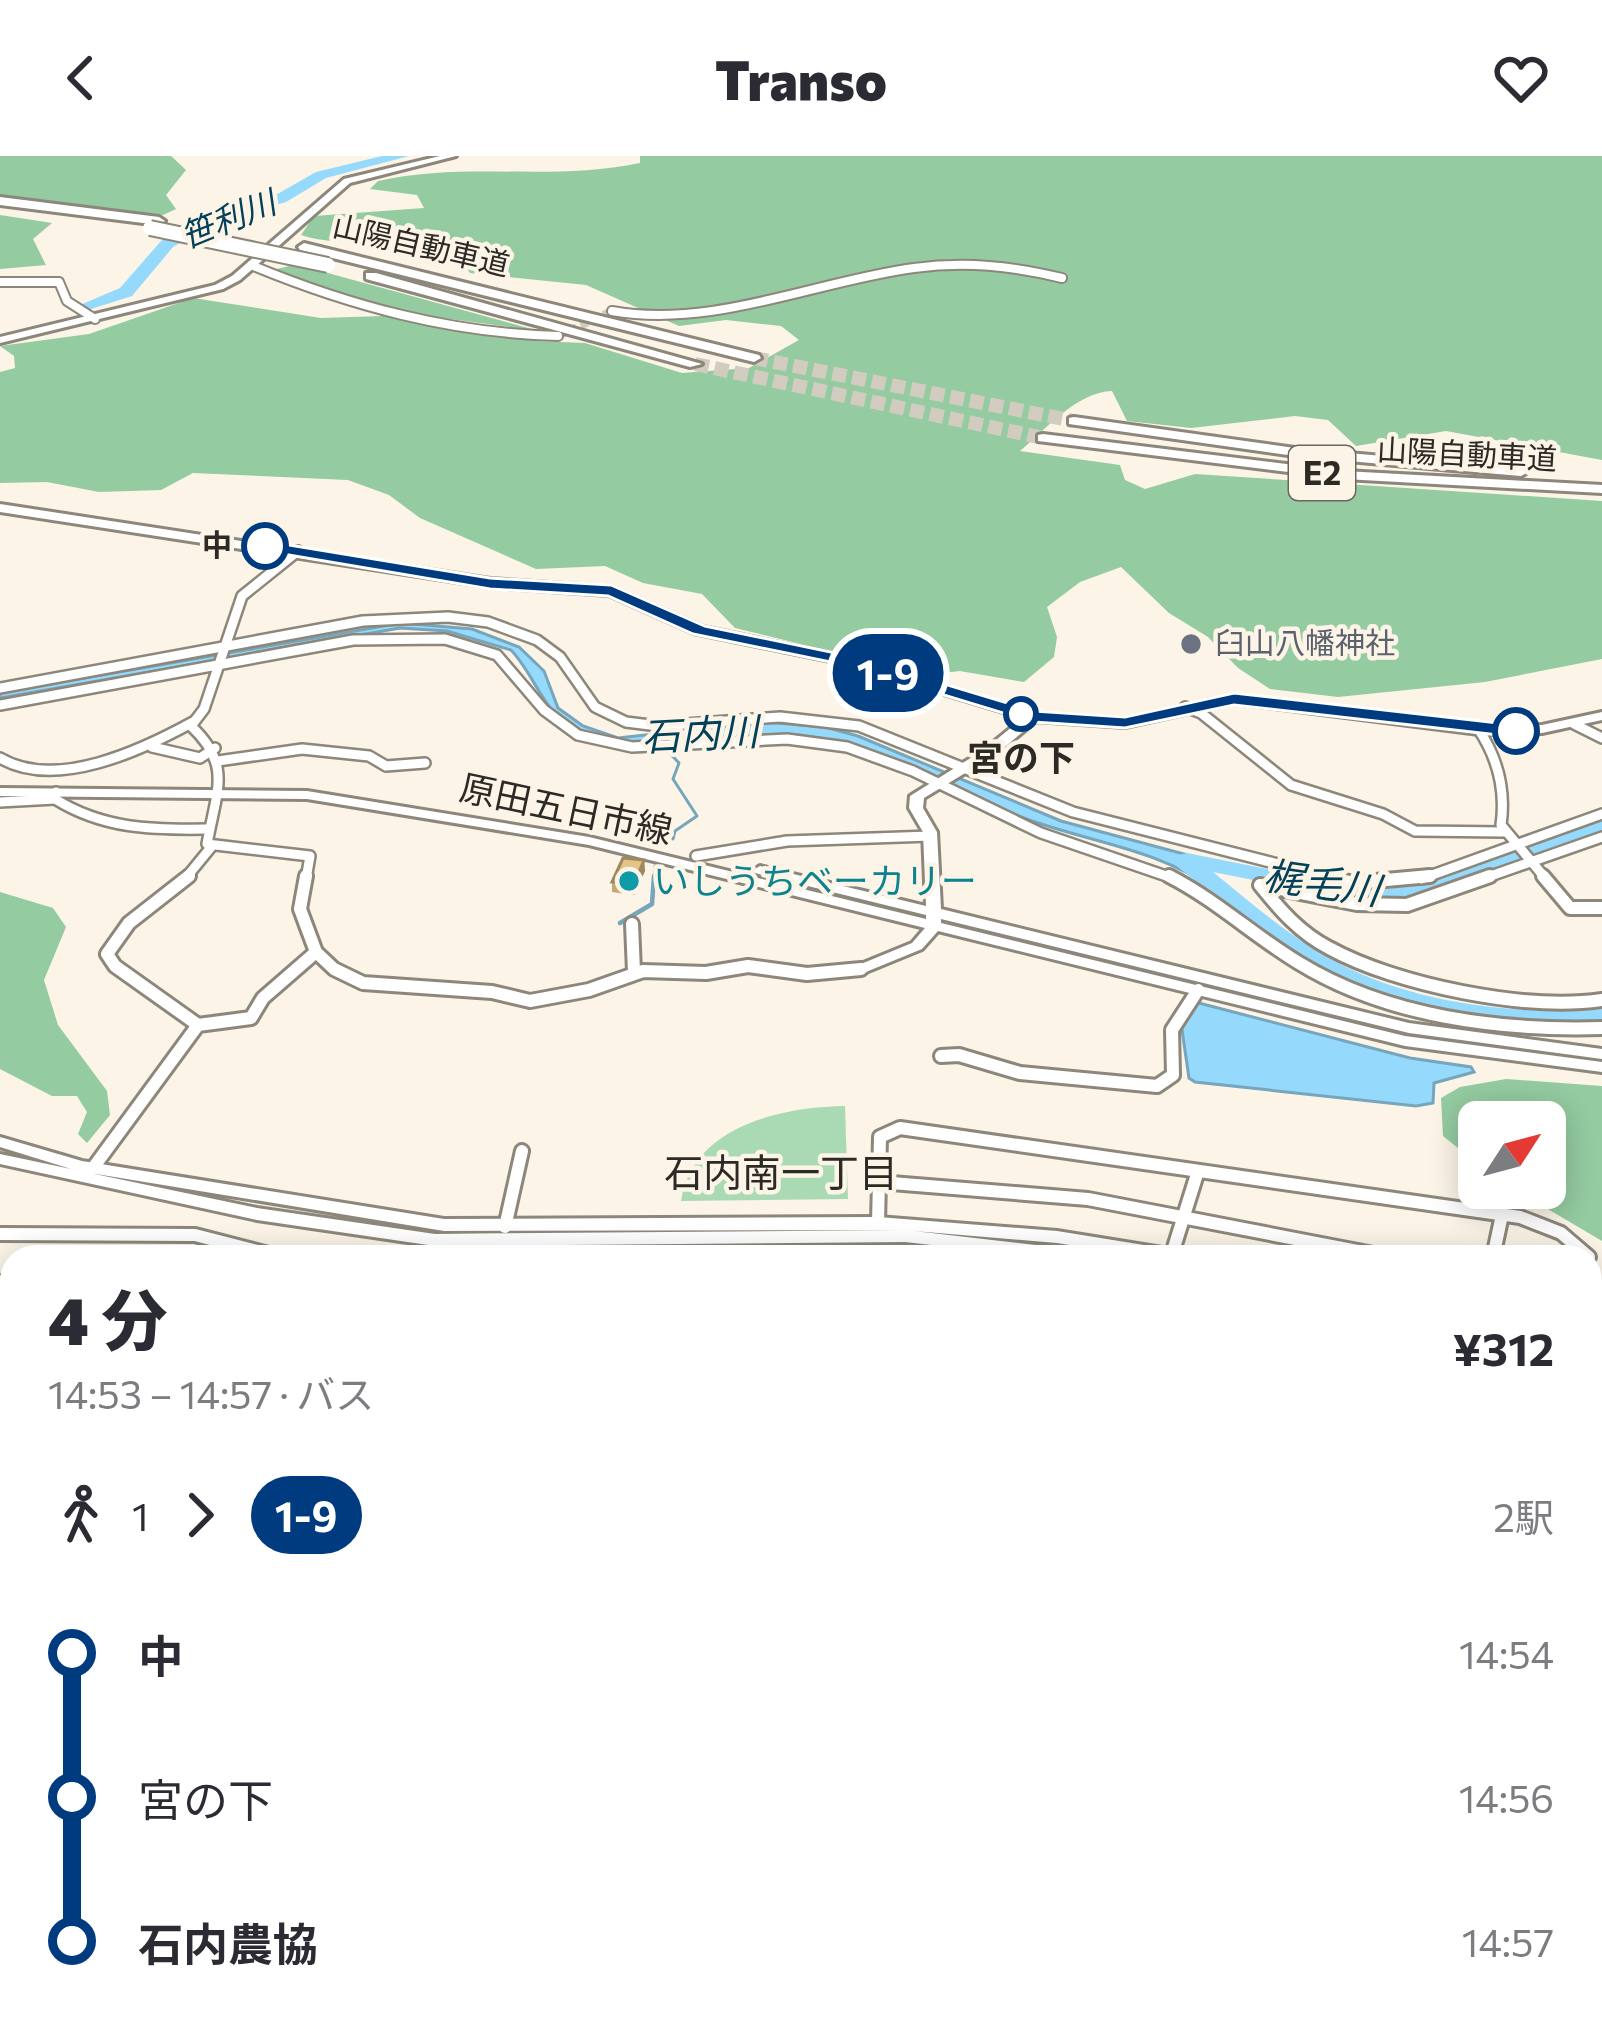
<!DOCTYPE html>
<html lang="ja">
<head>
<meta charset="utf-8">
<style>
  body { margin:0; font-family:Commissioner,"Noto Sans JP",sans-serif; background:#f2f2f3; color:#2b2b33; height:100vh; display:flex; flex-direction:column; font-size:45px; white-space:nowrap }
  * { box-sizing:border-box; margin:0 }
  p { font-size:39px; color:#7c7c81 }
  .icon { flex:none; width:66px; height:66px; fill:none; stroke:currentColor; stroke-width:2; stroke-linecap:round; stroke-linejoin:round }
  .map { position:relative; flex:1; overflow:hidden }
  .details { position:absolute; left:0px; top:1089px; width:1602px; height:795px; display:flex; flex-direction:column; background:#fff; border-radius:36px 36px 0 0; box-shadow:0 6px 30px #0003 }
  .details>* { flex:none }
  .badge { padding:0 24px; border-radius:39px; font-size:42px; line-height:78px }
  .needle { width:78px; rotate:54deg }
  .tools { position:absolute; left:1458px; top:945px; display:grid; gap:24px }
  .tools a { display:grid; place-items:center; width:108px; height:108px; border-radius:18px; background:#fff; box-shadow:0 6px 30px #0003; font-size:60px }
  .map>.badge { position:absolute; translate:-50% -50%; box-shadow:0 0 0 6px #fff }
  .legs { display:flex; align-items:center; gap:18px; height:132px; padding:0 48px; font-size:39px }
  .legs p { margin-inline-start:auto }
  .head { display:flex; align-items:center; justify-content:space-between; height:204px; padding:0 48px }
  h1 { font-size:66px; font-weight:800; line-height:90px }
  ul { padding:0 48px; list-style:none }
  li { display:flex; align-items:center; gap:42px; height:144px; font-size:45px }
  li i { display:grid; place-items:center; width:18px; height:100%; margin:0 15px; background:currentColor }
  li i::after { content:''; width:30px; height:30px; margin:-15px; border:9px solid; border-radius:50%; background:#fff }
  li p { margin-inline-start:auto }
  li:first-child i { background:linear-gradient(#0000 50%,currentColor 0) }
  li:last-child i { background:linear-gradient(currentColor 50%,#0000 0) }
  header { display:flex; justify-content:space-between; align-items:center; height:156px; padding:0 48px; background:#fff; font-size:54px; font-weight:800 }
  .map>svg:first-child { display:block }
</style>
</head>
<body>
<header><svg class="icon" aria-label="back" viewBox="0 0 24 24"><path d="M15 5l-7 7 7 7"/></svg>Transo<svg class="icon" aria-label="heart" viewBox="0 0 24 24"><path d="M12 20l-8-8c-3-5 5-10 8-4 3-6 11-1 8 4z"/></svg></header>
<div class="map">
<svg width="1602" height="1883" viewBox="0 0 1602 1883">
  <rect width="100%" height="100%" fill="#fbf4e7"/>
  <path fill="#aadab4" d="M 845,950 L 848,1043 L 681,1045 C 692,970 781,951 845,950 Z"/>
  <g fill="#94cba0">
    <path d="M 0,0 L 171,0 L 186,14 L 166,39 L 176,53 L 163,59 L 0,39 Z"/>
    <path d="M 640,0 L 1602,0 L 1602,304 L 1446,275 L 1356,290 L 1328,264 L 1295,260 L 1191,272 L 1127,265 L 1112,235 C 1077,236 1046,273 1020,295 L 1120,309 L 1125,324 L 1145,333 L 1195,318 L 1602,345 L 1602,503 L 1485,526 L 1338,541 L 1270,533 L 1238,512 L 1208,481 L 1169,457 L 1121,411 L 1080,426 L 1047,451 L 1057,481 L 1054,501 L 1024,526 L 960,515 L 927,519 L 735,472 L 702,438 L 643,427 L 605,410 L 536,413 L 420,362 L 389,339 L 348,324 L 193,317 L 161,334 L 99,336 L 47,326 L 0,327 L 0,216 L 15,212 L 14,200 L 0,190 L 89,178 L 193,142 L 321,162 L 383,160 L 534,185 L 585,187 L 682,217 L 749,212 L 799,184 L 781,170 L 726,164 L 679,170 L 586,129 L 470,117 C 438,69 351,97 301,79 L 314,60 L 424,52 L 417,39 L 370,33 L 378,25 C 468,5 549,26 640,7 Z"/>
    <path d="M 0,59 L 52,67 L 33,83 L 46,109 L 0,113 Z"/>
    <path d="M 293,109 L 317,114 L 539,175 L 413,158 L 269,115 Z"/>
    <path d="M 0,736 L 53,752 L 66,771 L 44,824 L 58,869 L 107,935 L 110,959 L 87,987 L 78,978 L 87,956 L 77,940 L 52,940 L 0,913 Z"/>
    <path d="M 1506,923 L 1602,930 L 1602,1085 L 1512,1032 L 1545,1032 L 1545,966 L 1479,966 L 1479,1009 L 1443,980 L 1441,942 L 1460,931 Z"/>
    <path d="M 12,1335 L 12,1872 L 748,1872 L 749,1883 L 0,1883 L 0,1336 Z"/>
    <path d="M 1590,1518 L 1602,1520 L 1602,1757 L 1590,1754 Z"/>
    <path d="M 1590,1835 L 1602,1837 L 1602,1883 L 1280,1883 L 1223,1872 L 1590,1872 Z"/>
  </g>
  <g fill="#95dafc" stroke="#76a5bc" stroke-width="3">
    <path d="M 401,467 L 472,473 L 519,491 L 544,515 L 558,552 L 583,570 L 618,582 L 765,566 L 825,571 L 858,580 L 1061,665 L 1199,702 L 1216,734 C 1154,691 1090,687 1021,661 C 947,634 878,587 798,579 C 727,572 638,612 572,572 C 543,555 534,518 511,494 L 447,475 L 400,472 L 0,542 L 0,537 L 32,531 Z"/>
    <path d="M 1195,846 L 1410,902 L 1471,911 L 1474,916 L 1434,927 L 1433,947 L 1416,950 L 1195,926 L 1189,922 L 1181,867 Z"/>
  </g>
  <g fill="none" stroke-linecap="round" stroke-linejoin="round">
    <g stroke="#76a5bc" stroke-width="3">
      <path d="M 664,591 L 679,607 L 673,623 L 697,660 L 675,675 L 673,683"/>
      <path d="M 654,723 L 655,710"/>
    </g>
    <path stroke="#76a5bc" stroke-width="4.5" d="M 620,767 L 652,748 L 654,720"/>
    <g fill="#95dafc" fill-rule="evenodd">
      <path d="M 382,0 L 409,0 L 326,22 L 286,46 L 215,67 L 173,91 L 132,140 L 88,154 L 80,149 L 120,132 L 161,85 L 203,61 L 274,40 L 316,16 Z"/>
      <path d="M 1602,664 L 1602,679 L 1434,739 L 1377,749 L 1213,716 C 1249,745 1284,776 1324,799 C 1402,846 1512,860 1602,853 L 1602,869 L 1506,867 L 1430,854 L 1353,833 L 1288,799 L 1174,708 L 1179,699 L 1187,697 L 1377,735 L 1420,727 Z"/>
    </g>
    <path stroke="#d2ccc0" stroke-width="8" stroke-dasharray="8 4.5" stroke-linecap="butt" d="M 558,180 L 612,155"/>
    <g stroke="#d2ccc0" stroke-width="14" stroke-dasharray="14 6" stroke-linecap="butt">
      <path d="M 754,202 L 1074,265"/>
      <path d="M 695,208 L 1043,282"/>
    </g>
    <g stroke="#8d877b" stroke-width="12">
      <g id="street-far3">
        <path d="M 251,109 C 350,150 450,177 558,180"/>
        <path d="M 0,126 L 59,126 L 67,145 L 95,163"/>
        <path d="M 612,155 C 713,173 816,125 914,112 C 966,105 1012,110 1062,122"/>
      </g>
    </g>
    <g stroke="#8d877b" stroke-width="14">
      <g id="street-far2">
        <path d="M 298,395 L 242,440 L 204,553 L 191,570 C 233,609 216,636 207,688 L 310,700 L 306,723"/>
        <path d="M 0,532 L 363,465 L 448,461 L 488,466 L 537,484 L 560,501 L 595,551 L 626,566 L 658,570 L 780,561 L 859,570 L 1073,656 L 1337,723"/>
        <path d="M 0,549 L 353,484 L 445,483 L 497,499 L 544,554 L 578,579 L 632,591 L 787,583 L 847,591 L 913,615 L 1041,677 L 1175,723"/>
        <path d="M 1185,551 L 1201,557 L 1291,629 L 1383,658 L 1415,675 L 1505,676"/>
        <path d="M 1574,568 L 1602,582"/>
        <path d="M 1479,574 C 1498,603 1506,634 1501,669 L 1546,723"/>
        <path d="M 152,591 L 200,602 L 215,592"/>
        <path d="M 0,602 C 56,635 142,594 193,566"/>
        <path d="M 218,605 L 302,593 L 369,600 L 386,610 L 425,607"/>
        <path d="M 56,636 L 55,643 C 103,673 152,674 207,673"/>
        <path d="M 0,646 L 55,643"/>
        <path d="M 696,700 L 787,685 L 930,680"/>
        <path d="M 185,723 L 212,690"/>
        <path d="M 1421,723 L 1602,658"/>
        <path d="M 1482,723 L 1602,681"/>
      </g>
    </g>
    <g stroke="#8d877b" stroke-width="18">
      <g id="street-far1">
        <path d="M 189,720 L 129,767 L 107,798 L 115,810 L 198,869"/>
        <path d="M 1169,720 C 1216,744 1254,780 1299,807 C 1387,861 1501,875 1602,872"/>
        <path d="M 1325,720 L 1353,727 L 1430,720"/>
        <path d="M 1490,720 L 1407,749 L 1357,748 L 1260,729 C 1280,754 1300,777 1329,792 C 1396,829 1526,855 1602,844"/>
        <path d="M 1543,720 L 1570,752 L 1602,752"/>
        <path d="M 632,768 L 634,816"/>
        <path d="M 316,796 L 334,813 L 363,827 L 492,836 L 530,845 L 589,834 L 643,815 L 706,817 L 748,810 L 807,818 L 861,813"/>
        <path d="M 941,900 L 959,899 L 1020,917 L 1157,930 L 1173,919 L 1172,874 L 1198,834"/>
        <path d="M 93,1012 L 198,869 L 251,862 L 263,842 L 316,796 L 300,753 L 306,720"/>
        <path d="M 879,1026 L 1088,1043 L 1389,1101"/>
        <path d="M 878,1067 L 880,981 L 900,972 L 1520,1061 L 1561,1077 L 1589,1101"/>
        <path d="M 505,1071 L 522,995"/>
        <path d="M 0,1078 L 195,1079 L 280,1101"/>
        <path d="M 1171,1101 L 1198,1015"/>
        <path d="M 1493,1101 L 1502,1059"/>
        <path d="M 0,1126 L 12,1128"/>
        <path d="M 1590,1225 L 1602,1228"/>
      </g>
    </g>
    <g stroke="#8d877b" stroke-width="21">
      <g id="street">
        <path d="M 0,1240 L 12,1236"/>
        <path d="M 1590,1405 L 1602,1407"/>
      </g>
    </g>
    <g stroke="#8d877b" stroke-width="6">
      <g id="secondary">
        <path d="M 440,0 L 456,0 L 350,27 L 240,124 L 223,133 L 0,187 L 0,181 L 215,129 L 232,120 L 344,23 Z"/>
        <path d="M 0,348 L 490,423 L 611,431 L 703,471 L 853,502 L 1034,557 L 1125,563 L 1234,539 L 1479,570 L 1542,569 L 1602,556 L 1602,564 L 1542,577 L 1479,578 L 1234,547 L 1125,571 L 1036,565 L 995,599 L 924,642 L 923,652 L 937,676 L 941,753 L 1409,867 L 1602,893 L 1602,903 L 1409,877 L 941,763 L 941,767 L 1405,880 L 1602,906 L 1602,916 L 1405,890 L 938,775 L 922,793 L 861,818 L 853,813 L 856,810 L 912,787 L 925,772 L 589,689 L 307,643 L 0,640 L 0,632 L 307,635 L 589,681 L 926,763 L 926,759 L 755,717 L 753,714 L 760,710 L 926,750 L 923,676 L 909,652 L 910,640 L 985,593 L 1023,562 L 845,508 L 694,477 L 609,439 L 490,431 L 0,356 Z"/>
        <path d="M 0,981 L 82,1005 L 444,1063 L 878,1061 L 1057,1075 L 1181,1095 L 1190,1101 L 1146,1101 L 1057,1087 L 914,1075 L 1089,1095 L 1098,1101 L 1039,1101 L 905,1086 L 435,1090 L 257,1064 L 0,1008 L 0,998 L 71,1013 L 0,991 ZM 90,1017 L 444,1075 L 901,1074 L 435,1078 L 257,1052 Z"/>
        <path d="M 1590,1180 L 1602,1182 L 1602,1194 L 1590,1192 Z"/>
        <path d="M 1590,1194 L 1602,1197 L 1602,1209 L 1590,1206 Z"/>
        <path d="M 1590,1420 L 1602,1421 L 1602,1437 L 1590,1434 Z"/>
        <path d="M 785,1872 L 809,1872 L 807,1883 L 783,1883 Z"/>
        <path d="M 1034,1872 L 1100,1872 L 1111,1876 L 1115,1883 L 1050,1883 L 1038,1879 Z"/>
      </g>
    </g>
    <g stroke="#8d877b" stroke-width="6">
      <g id="highway">
        <path d="M 0,41 L 159,61 L 165,65 L 159,69 L 0,49 Z"/>
        <path d="M 304,87 L 759,199 L 761,202 L 754,206 L 300,94 L 298,91 Z"/>
        <path d="M 366,117 L 376,117 L 702,208 L 690,211 L 366,123 Z"/>
        <path d="M 1074,261 L 1302,293 L 1521,312 L 1528,316 L 1521,320 L 1302,301 L 1069,268 L 1069,262 Z"/>
        <path d="M 1043,278 L 1344,315 L 1602,329 L 1602,337 L 1344,323 L 1038,285 L 1038,279 Z"/>
      </g>
    </g>
    <use href="#street-far3" stroke="#fff" stroke-width="8"/>
    <use href="#street-far2" stroke="#fff" stroke-width="9"/>
    <use href="#street-far1" stroke="#fff" stroke-width="12"/>
    <use href="#street" stroke="#fff" stroke-width="15"/>
    <use href="#secondary" fill="#fff" fill-rule="evenodd"/>
    <use href="#highway" fill="#fff" fill-rule="evenodd"/>
    <g stroke="#8d877b" stroke-width="18" stroke-linecap="butt">
      <path id="highway-bridge" d="M 150,72 L 328,109"/>
    </g>
    <use href="#highway-bridge" stroke="#fff" stroke-width="14"/>
  </g>
  <path fill="#c3a875" d="M 644,704 L 645,715 L 634,739 L 612,736 L 612,726 Z"/>
  <path fill="#9f885f" d="M 644,704 L 645,715 L 634,739 L 634,728 Z"/>
  <path fill="#e3c388" stroke="#9f885f" stroke-width="3" d="M 623,702 L 644,704 L 634,728 L 612,726 Z"/>
  <path fill="#003b80" stroke="#fff" stroke-width="3" d="M 265,385 L 490,422 L 611,429 L 705,470 L 855,501 L 1034,555 L 1125,561 L 1234,537 L 1516,569 L 1525,575 L 1516,581 L 1234,549 L 1125,572 L 1033,566 L 845,509 L 693,478 L 608,440 L 490,433 L 259,394 Z"/>
  <g fill="#fff" stroke="#003b80" stroke-width="6">
    <circle cx="265" cy="390" r="21"/>
    <circle cx="1021" cy="558" r="15"/>
    <circle cx="1516" cy="575" r="21"/>
  </g>
  <circle fill="#6b7280" stroke="#fbf4e7" stroke-width="4.5" cx="1191" cy="488" r="12"/>
  <circle fill="#0f9aa8" stroke="#fbf4e7" stroke-width="4.5" cx="629" cy="725" r="12"/>
  <g text-anchor="middle" stroke-width="9" stroke-linejoin="round" paint-order="stroke">
    <g font-size="30" fill="#2d2a26" stroke="#fbf4e7">
      <text transform="translate(421 90) rotate(13)" y="10">山陽自動車道</text>
      <text transform="translate(1467 299) rotate(3)" y="10">山陽自動車道</text>
    </g>
    <g font-size="30" font-weight="bold" fill="#2d2a26" stroke="#fbf4e7" text-anchor="end">
      <text x="232" y="400">中</text>
    </g>
    <g font-size="30" fill="#5b616d" stroke="#fbf4e7" text-anchor="start">
      <text x="1215" y="498">臼山八幡神社</text>
    </g>
    <g font-size="33" font-style="italic" fill="#044158" stroke="#fbf4e7">
      <text transform="translate(228 63) rotate(-22)" y="12">笹利川</text>
    </g>
    <rect fill="#fbf4e7" stroke="#6b6760" stroke-width="3" x="1289" y="290" width="66" height="54" rx="9"/>
    <g font-size="33" font-weight="bold" fill="#2d2a26">
      <text x="1322" y="329">E2</text>
    </g>
    <g font-size="36" font-weight="bold" fill="#2d2a26" stroke="#fbf4e7">
      <text x="1021" y="615">宮の下</text>
    </g>
    <g font-size="36" fill="#2d2a26" stroke="#fbf4e7">
      <text transform="translate(566 653) rotate(12)" y="13">原田五日市線</text>
    </g>
    <g font-size="36" fill="#0d838f" stroke="#fbf4e7" text-anchor="start">
      <text x="653" y="738">いしうちベーカリー</text>
    </g>
    <g font-size="39" font-style="italic" fill="#044158" stroke="#fbf4e7">
      <text transform="translate(700 578) rotate(-3)" y="14">石内川</text>
      <text transform="translate(1322 727) rotate(8)" y="14">梶毛川</text>
    </g>
    <g font-size="39" fill="#2d2a26" stroke="#fbf4e7">
      <text x="781" y="1031">石内南一丁目</text>
    </g>
  </g>
</svg>
<div class="tools">
<a><svg class="needle" viewBox="-14 -14 28 28"><path d="M0-13l5 13h-10z" fill="#e53935"/><path d="M0 13l5-13h-10z" fill="#7c7c81"/></svg></a>
</div>
<b class="badge" style="left:888px;top:517px;background:#003b80;color:#fff">1-9</b>
<section class="details">
<div class="head"><div><h1>4 分</h1><p>14:53 – 14:57 · バス</p></div><b>¥312</b></div>
<div class="legs"><svg class="icon" aria-label="walk" viewBox="0 0 24 24"><circle cx="13" cy="4" r="2"/><path d="M13 8l-2 6 4 7M11 14l-3 7M7 12l3-4h3l4 4"/></svg>1<svg class="icon" aria-label="forward" viewBox="0 0 24 24"><path d="M9 5l7 7-7 7"/></svg><b class="badge" style="background:#003b80;color:#fff">1-9</b><p>2駅</p></div>
<ul>
<li><i style="color:#003b80"></i><b>中</b><p>14:54</p></li>
<li><i style="color:#003b80"></i><span>宮の下</span><p>14:56</p></li>
<li><i style="color:#003b80"></i><b>石内農協</b><p>14:57</p></li>
</ul>
</section>
</div>
</body>
</html>
